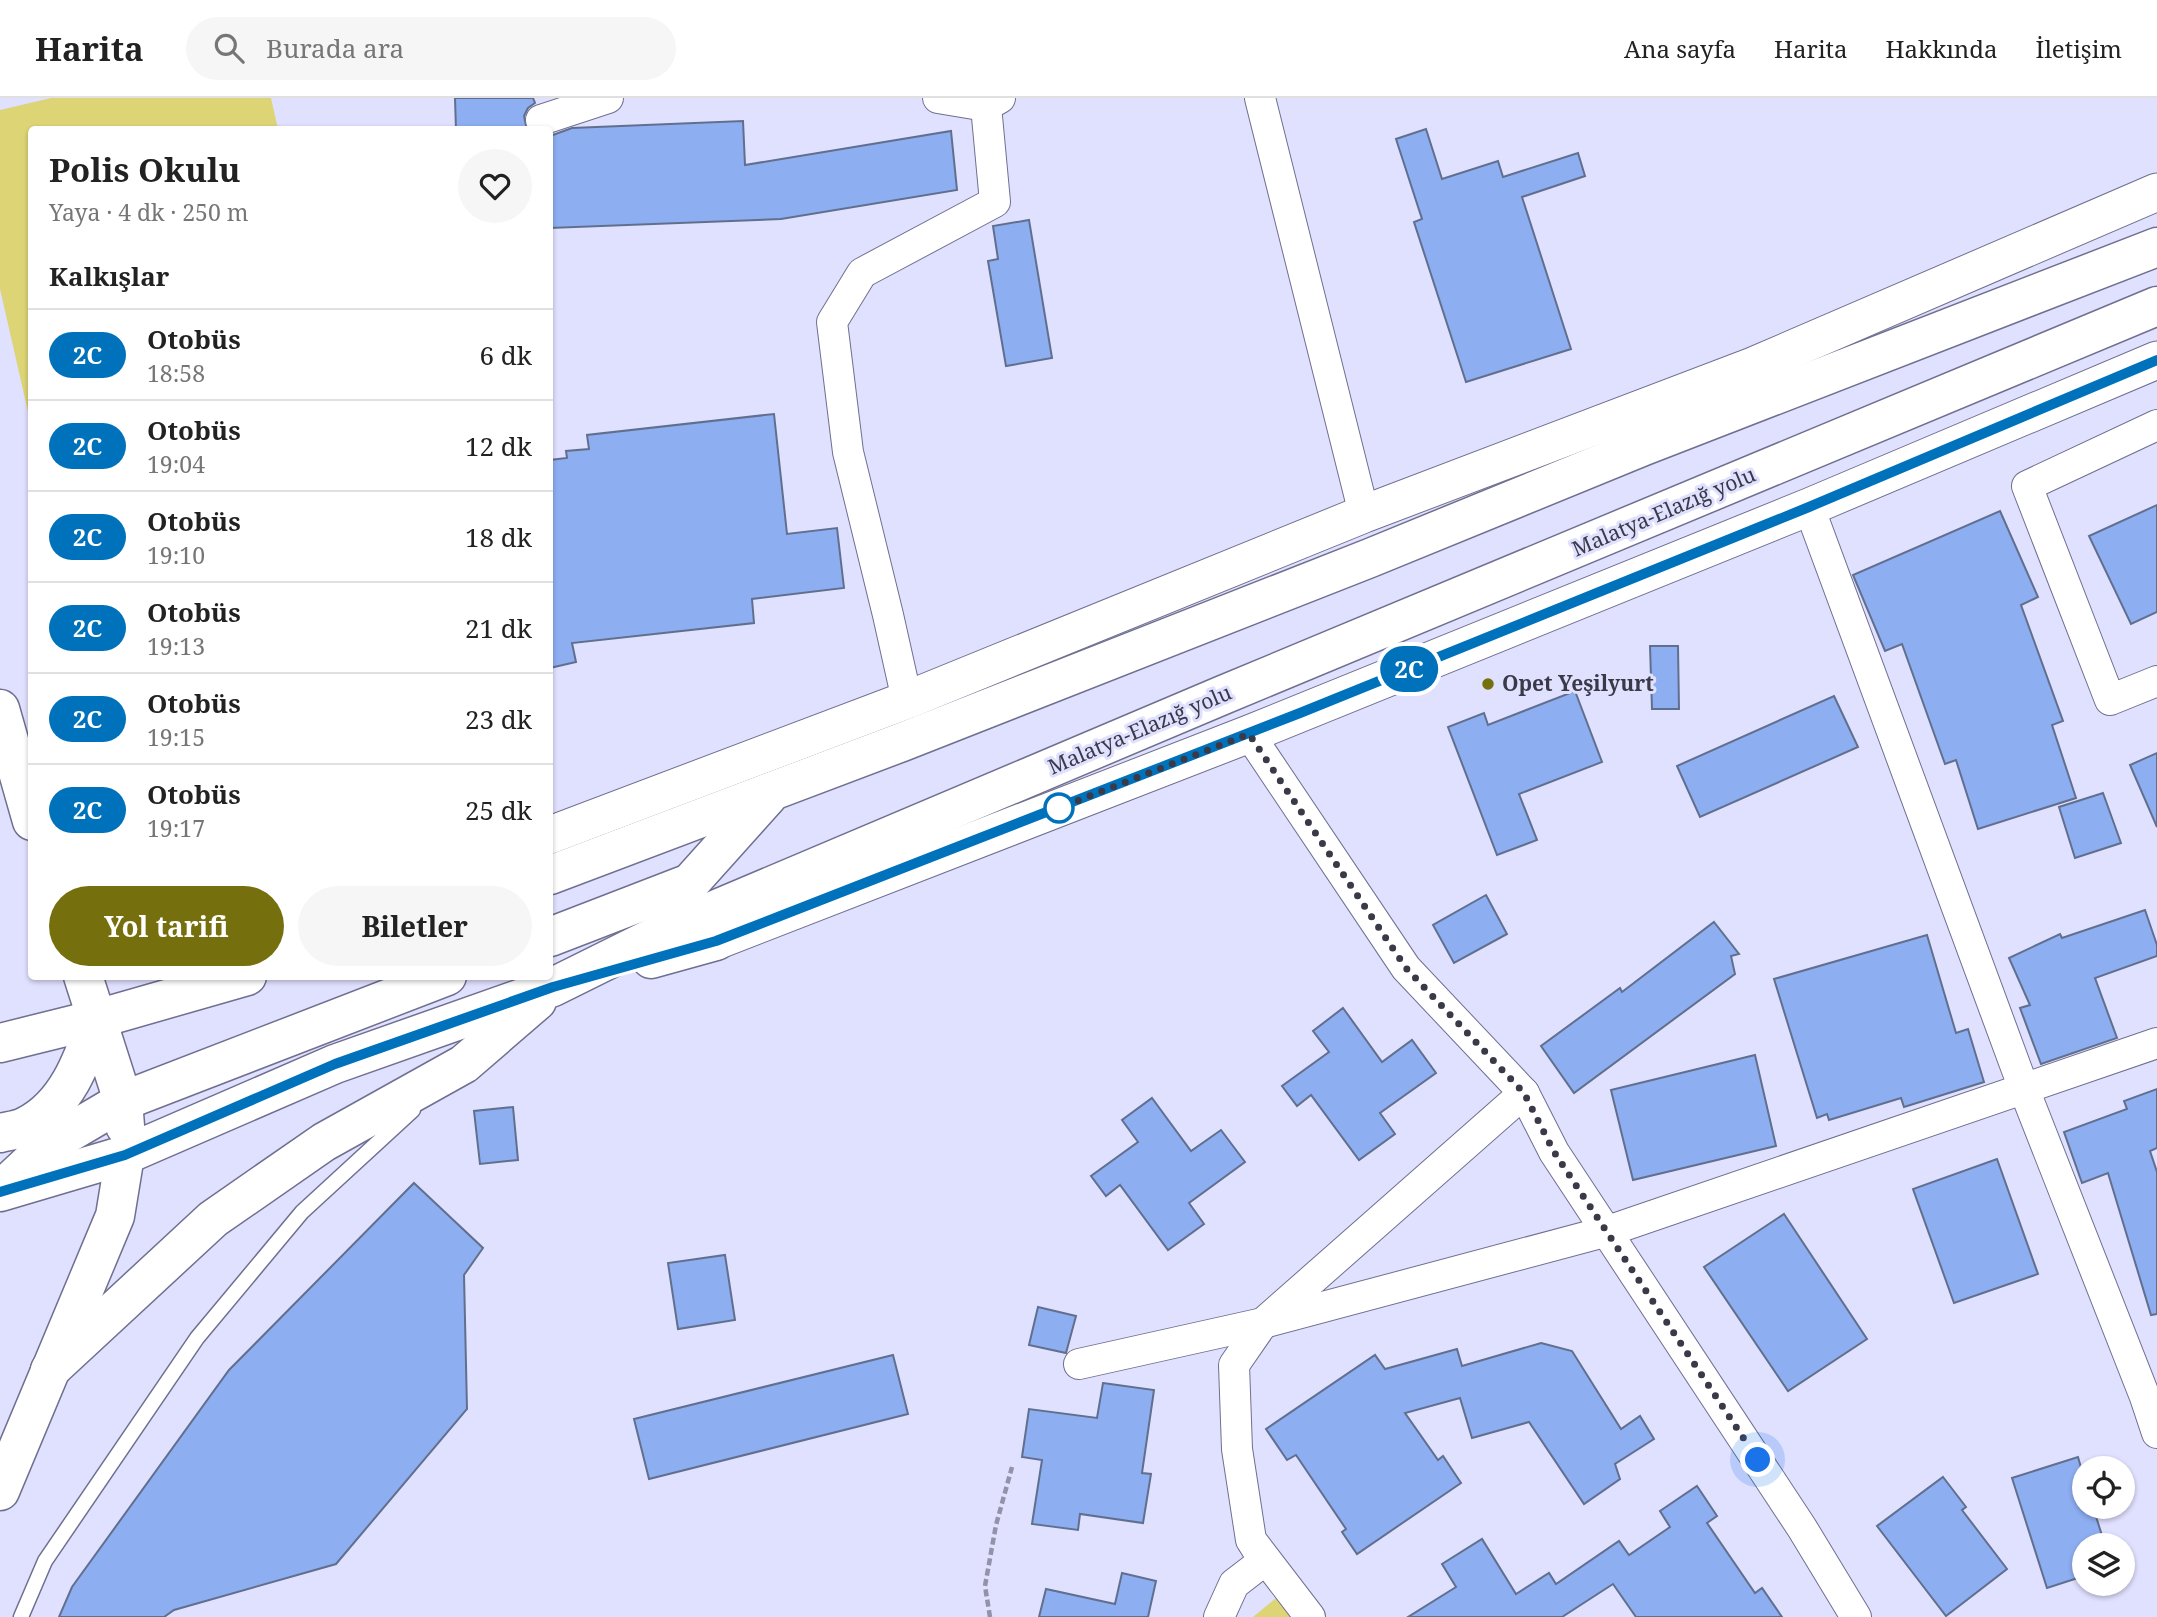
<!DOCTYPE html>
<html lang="tr">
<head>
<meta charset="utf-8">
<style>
  body { margin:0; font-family:"Noto Serif",serif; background:#f6f6f6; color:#222; height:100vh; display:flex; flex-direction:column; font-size:26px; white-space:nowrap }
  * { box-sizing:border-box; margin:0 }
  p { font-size:23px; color:#767676 }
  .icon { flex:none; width:38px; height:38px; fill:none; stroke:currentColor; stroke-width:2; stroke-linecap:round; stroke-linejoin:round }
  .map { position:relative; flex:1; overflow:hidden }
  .sheet { position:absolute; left:28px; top:28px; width:525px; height:854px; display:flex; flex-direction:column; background:#fff; border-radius:7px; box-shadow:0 2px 5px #0004 }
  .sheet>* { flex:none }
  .badge { padding:0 14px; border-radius:23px; font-size:24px; line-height:46px }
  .buttons { position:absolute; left:2072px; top:1358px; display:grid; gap:14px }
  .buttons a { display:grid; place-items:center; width:63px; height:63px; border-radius:50%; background:#fff; box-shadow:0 2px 5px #0004; font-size:35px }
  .you { position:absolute; width:35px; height:35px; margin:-18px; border:5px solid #fff; border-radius:50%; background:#1a73e8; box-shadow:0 0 0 10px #1a73e833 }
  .map>.badge { position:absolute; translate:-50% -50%; box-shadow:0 0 0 4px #fff }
  h2 { padding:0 21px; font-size:26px; line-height:63px }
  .round { display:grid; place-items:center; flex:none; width:74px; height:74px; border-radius:37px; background:#f6f6f6 }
  .summary { display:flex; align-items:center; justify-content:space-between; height:119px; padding:0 21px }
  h1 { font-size:33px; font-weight:700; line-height:52px }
  .primary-button { display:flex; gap:14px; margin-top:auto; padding:14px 21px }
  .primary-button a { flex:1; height:80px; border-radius:42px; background:#766f0e; color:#fff; font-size:28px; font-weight:700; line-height:80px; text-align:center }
  .primary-button a+a { background:#f6f6f6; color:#222 }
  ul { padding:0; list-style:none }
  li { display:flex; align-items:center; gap:21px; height:91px; padding:0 21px; border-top:2px solid #e0e0e0 }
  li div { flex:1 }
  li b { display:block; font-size:26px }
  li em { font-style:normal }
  li .badge { min-width:77px; font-weight:700; text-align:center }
  header { display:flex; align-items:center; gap:42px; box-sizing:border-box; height:98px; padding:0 35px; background:#fff; border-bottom:2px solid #e0e0e0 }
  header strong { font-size:33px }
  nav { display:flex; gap:38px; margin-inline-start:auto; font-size:24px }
  .search { width:490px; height:63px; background:#f6f6f6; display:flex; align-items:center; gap:18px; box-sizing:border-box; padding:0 24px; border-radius:38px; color:#767676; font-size:26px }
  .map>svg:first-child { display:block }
</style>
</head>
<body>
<header>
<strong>Harita</strong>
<div class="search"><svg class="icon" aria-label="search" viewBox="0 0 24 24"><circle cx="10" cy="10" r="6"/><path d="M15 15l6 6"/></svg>Burada ara</div>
<nav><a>Ana sayfa</a><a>Harita</a><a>Hakkında</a><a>İletişim</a></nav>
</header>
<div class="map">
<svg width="2157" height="1519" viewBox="0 0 2157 1519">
  <rect width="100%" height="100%" fill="#e0e0ff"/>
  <g fill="#ddd575">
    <path d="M 51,0 L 271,0 L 278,31 L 32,32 L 31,327 L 0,191 L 0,12 Z"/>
    <path d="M 1282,1495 L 1320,1519 L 1253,1519 Z"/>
  </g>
  <g fill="#8eaef2" stroke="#616f8e" stroke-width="2">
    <path d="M 455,0 L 533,0 L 535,5 L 528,10 L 524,18 L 527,32 L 456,32 Z"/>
    <path d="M 743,23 L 745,67 L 951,33 L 957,92 L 781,121 L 550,130 L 550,38 L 572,30 Z"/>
    <path d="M 1426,31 L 1442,81 L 1498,63 L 1503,79 L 1578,55 L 1585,78 L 1522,99 L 1571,251 L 1466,284 L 1414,124 L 1422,121 L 1396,41 Z"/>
    <path d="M 1029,122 L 1052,260 L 1006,268 L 988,163 L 998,161 L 993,128 Z"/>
    <path d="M 774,316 L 787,436 L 837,430 L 844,490 L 752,501 L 754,525 L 572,545 L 576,564 L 550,570 L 550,362 L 567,360 L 566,353 L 589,351 L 587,337 Z"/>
    <path d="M 2157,407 L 2157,514 L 2131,526 L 2089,438 Z"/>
    <path d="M 2000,413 L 2038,499 L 2021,507 L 2063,623 L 2052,627 L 2076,700 L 1978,731 L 1956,662 L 1945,666 L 1902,546 L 1885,553 L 1853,477 Z"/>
    <path d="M 1650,548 L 1678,548 L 1679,611 L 1652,611 Z"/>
    <path d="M 1575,593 L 1602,664 L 1519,696 L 1537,742 L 1497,757 L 1448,629 L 1484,615 L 1488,627 Z"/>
    <path d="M 1834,598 L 1858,649 L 1700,719 L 1677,668 Z"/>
    <path d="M 2157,655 L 2157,729 L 2130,667 Z"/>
    <path d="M 2103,695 L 2121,745 L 2075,760 L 2059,709 Z"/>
    <path d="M 1486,797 L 1507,836 L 1454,865 L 1433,827 Z"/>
    <path d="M 2145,812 L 2157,847 L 2157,858 L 2095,880 L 2117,940 L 2041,966 L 2020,910 L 2030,907 L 2009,860 L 2060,836 L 2062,840 Z"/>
    <path d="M 1714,824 L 1739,856 L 1731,858 L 1735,876 L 1574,995 L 1541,948 L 1620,890 L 1622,894 Z"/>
    <path d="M 1927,837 L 1956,935 L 1968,931 L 1984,984 L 1904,1009 L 1901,1000 L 1829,1022 L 1827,1016 L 1817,1020 L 1774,881 Z"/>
    <path d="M 1343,910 L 1382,964 L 1412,942 L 1436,975 L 1380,1015 L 1395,1036 L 1359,1062 L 1311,997 L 1297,1008 L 1282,988 L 1329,954 L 1313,933 Z"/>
    <path d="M 1755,957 L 1776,1048 L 1633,1082 L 1611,992 Z"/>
    <path d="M 2157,991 L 2157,1050 L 2150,1053 L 2157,1074 L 2157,1216 L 2151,1217 L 2108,1075 L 2082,1085 L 2064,1034 L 2127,1011 L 2124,1003 Z"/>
    <path d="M 1152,1000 L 1191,1053 L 1221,1032 L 1245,1064 L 1189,1105 L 1204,1126 L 1168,1152 L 1120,1087 L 1106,1098 L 1091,1078 L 1138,1044 L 1122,1022 Z"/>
    <path d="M 513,1009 L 518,1062 L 480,1066 L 474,1013 Z"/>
    <path d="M 1997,1061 L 2038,1176 L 1954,1205 L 1913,1091 Z"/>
    <path d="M 414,1085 L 483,1150 L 464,1177 L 467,1311 L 336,1466 L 174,1512 L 164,1519 L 59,1519 L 72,1489 L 229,1272 Z"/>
    <path d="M 1784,1116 L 1867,1241 L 1788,1293 L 1704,1169 Z"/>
    <path d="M 725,1157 L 735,1222 L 678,1231 L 668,1165 Z"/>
    <path d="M 1038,1209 L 1076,1218 L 1066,1255 L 1029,1247 Z"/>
    <path d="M 1541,1245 L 1572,1253 L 1621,1331 L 1640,1318 L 1654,1341 L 1615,1366 L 1620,1381 L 1584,1406 L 1529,1324 L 1472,1340 L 1460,1300 L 1405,1315 L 1438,1362 L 1443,1358 L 1461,1385 L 1357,1456 L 1342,1434 L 1346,1431 L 1296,1357 L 1287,1362 L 1266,1331 L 1375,1257 L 1385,1271 L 1457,1251 L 1462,1268 Z"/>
    <path d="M 893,1257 L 908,1316 L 649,1381 L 634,1321 Z"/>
    <path d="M 1103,1285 L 1154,1292 L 1142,1375 L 1151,1376 L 1143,1425 L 1080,1416 L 1078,1432 L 1032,1426 L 1042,1362 L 1022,1359 L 1029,1311 L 1097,1320 Z"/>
    <path d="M 2078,1359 L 2084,1380 L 2084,1409 L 2093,1409 L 2105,1447 L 2084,1447 L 2084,1478 L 2047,1490 L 2012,1380 Z"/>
    <path d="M 1943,1379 L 1966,1409 L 1962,1412 L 2007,1471 L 1946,1518 L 1877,1428 Z"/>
    <path d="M 1697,1388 L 1717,1418 L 1707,1425 L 1755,1495 L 1762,1490 L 1782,1519 L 1636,1519 L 1613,1486 L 1562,1519 L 1408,1519 L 1456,1489 L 1442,1466 L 1482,1441 L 1516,1496 L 1549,1475 L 1556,1486 L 1619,1443 L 1629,1457 L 1670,1429 L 1660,1413 Z"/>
    <path d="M 1122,1475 L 1156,1483 L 1148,1519 L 1039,1519 L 1046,1491 L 1115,1506 Z"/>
  </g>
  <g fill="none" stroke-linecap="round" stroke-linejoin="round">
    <g stroke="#6f6f90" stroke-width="17">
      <path id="service" d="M 21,1519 L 45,1463 L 197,1240 L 302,1114 L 413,1012"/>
    </g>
    <g stroke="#6f6f90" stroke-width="32">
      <g id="minor">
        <path d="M 938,0 L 986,8"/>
        <path d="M 1260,0 L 1364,416"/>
        <path d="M 541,22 L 608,0"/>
        <path d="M 2157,327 L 2027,388 L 2110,602 L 2157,583"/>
        <path d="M 1809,409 L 2024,991 L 2145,1299 L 2157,1335"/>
        <path d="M 907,602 L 888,517 L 848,354 L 832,224 L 862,175 L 995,104 L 986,8 L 1000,0"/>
        <path d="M 1249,636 L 1406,870 L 1524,995 L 1554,1054 L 1802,1430 L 1856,1519"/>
        <path d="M 1079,1266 L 1263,1225 L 1608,1133 L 2157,945"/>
        <path d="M 1219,1519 L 1234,1486 L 1264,1463 L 1253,1445"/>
        <path d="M 1310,1519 L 1251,1442 L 1237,1351 L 1234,1267 L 1263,1225 L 1524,995"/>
      </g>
    </g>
    <g stroke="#6f6f90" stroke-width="39">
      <g id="tertiary">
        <path d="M 550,737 L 907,602 L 1364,416 L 1753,268 L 2157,94"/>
        <path d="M 716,843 L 1249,636 L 1809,409 L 2157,262"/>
      </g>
    </g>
    <g stroke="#6f6f90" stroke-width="41">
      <path id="secondary" d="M 0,1393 L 115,1118 L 125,1057"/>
    </g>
    <g stroke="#6f6f90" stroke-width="41">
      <g id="trunk">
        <path d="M 0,611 L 32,723"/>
        <path d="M 550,777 L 902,644 L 1370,460 L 1644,348 L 2157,149"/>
        <path d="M 550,839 L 690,785 L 768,698"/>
        <path d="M 651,861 L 716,843"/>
        <path d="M 83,878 L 123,1003 L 125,1028"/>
        <path d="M 0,945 L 97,921 L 247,878"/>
        <path d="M 0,1035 C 8,1033 19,1032 26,1028 C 67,1008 83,961 97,921"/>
        <path d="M 4,1089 L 50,1046 L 123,1003 L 447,878"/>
        <path d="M 0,1094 L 125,1057 L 335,966 L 553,889 L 672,830 L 1223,597 L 2157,208"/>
        <path d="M 50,1272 L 213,1121 L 324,1044 L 464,966 L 537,903"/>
      </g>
    </g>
    <path stroke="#9292a9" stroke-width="4.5" stroke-dasharray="7 3.5" stroke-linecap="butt" d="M 990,1519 L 985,1488 L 996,1427 L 1012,1369"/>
    <use href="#service" stroke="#fff" stroke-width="14"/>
    <use href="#minor" stroke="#fff" stroke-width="30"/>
    <use href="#tertiary" stroke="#fff" stroke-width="37"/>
    <use href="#secondary" stroke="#fff" stroke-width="38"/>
    <use href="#trunk" stroke="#fff" stroke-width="38"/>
  </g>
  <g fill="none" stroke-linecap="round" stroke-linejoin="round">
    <g stroke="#fff" stroke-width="16">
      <path id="line" d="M 0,1094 L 125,1057 L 335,966 L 553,889 L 716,843 L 1300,615 L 1809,409 L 2157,262"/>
    </g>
    <use href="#line" stroke="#0072bc" stroke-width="10"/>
    <path stroke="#393948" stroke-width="7" stroke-dasharray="0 12.6" d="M 1059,710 L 1051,713 L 1249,636 L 1406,870 L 1524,995 L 1554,1054 L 1758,1362"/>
  </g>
  <circle fill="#766f0e" stroke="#e0e0ff" stroke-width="2.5" cx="1488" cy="586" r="7"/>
  <circle fill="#fff" stroke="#0072bc" stroke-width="3.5" cx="1059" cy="710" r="14"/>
  <g text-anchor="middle" stroke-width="6" stroke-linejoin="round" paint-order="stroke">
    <g font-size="21" fill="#393948" stroke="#e0e0ff">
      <text transform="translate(1664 414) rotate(-23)" y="7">Malatya-Elazığ yolu</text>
      <text transform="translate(1140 632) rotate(-23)" y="7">Malatya-Elazığ yolu</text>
    </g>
    <g font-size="21" font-weight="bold" fill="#393948" stroke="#e0e0ff" text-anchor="start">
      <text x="1502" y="593">Opet Yeşilyurt</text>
    </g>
  </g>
</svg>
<div class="buttons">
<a><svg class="icon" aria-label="locate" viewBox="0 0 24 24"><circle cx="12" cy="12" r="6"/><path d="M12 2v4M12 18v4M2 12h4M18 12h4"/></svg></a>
<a><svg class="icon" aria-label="layers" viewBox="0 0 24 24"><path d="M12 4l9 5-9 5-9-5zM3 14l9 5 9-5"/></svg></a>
</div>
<div class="you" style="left:1758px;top:1362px"></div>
<b class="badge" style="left:1409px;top:571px;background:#0072bc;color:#fff">2C</b>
<section class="sheet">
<div class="summary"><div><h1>Polis Okulu</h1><p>Yaya · 4 dk · 250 m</p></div><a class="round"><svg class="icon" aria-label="heart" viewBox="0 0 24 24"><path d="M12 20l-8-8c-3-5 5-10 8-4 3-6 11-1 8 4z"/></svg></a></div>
<h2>Kalkışlar</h2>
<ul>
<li><span class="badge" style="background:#0072bc;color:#fff">2C</span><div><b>Otobüs</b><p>18:58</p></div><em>6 dk</em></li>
<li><span class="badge" style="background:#0072bc;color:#fff">2C</span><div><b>Otobüs</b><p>19:04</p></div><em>12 dk</em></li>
<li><span class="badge" style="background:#0072bc;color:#fff">2C</span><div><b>Otobüs</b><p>19:10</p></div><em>18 dk</em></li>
<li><span class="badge" style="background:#0072bc;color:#fff">2C</span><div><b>Otobüs</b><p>19:13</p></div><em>21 dk</em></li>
<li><span class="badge" style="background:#0072bc;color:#fff">2C</span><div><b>Otobüs</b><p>19:15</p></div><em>23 dk</em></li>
<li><span class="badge" style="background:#0072bc;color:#fff">2C</span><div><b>Otobüs</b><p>19:17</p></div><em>25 dk</em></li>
</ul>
<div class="primary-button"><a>Yol tarifi</a><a>Biletler</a></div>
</section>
</div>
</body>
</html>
